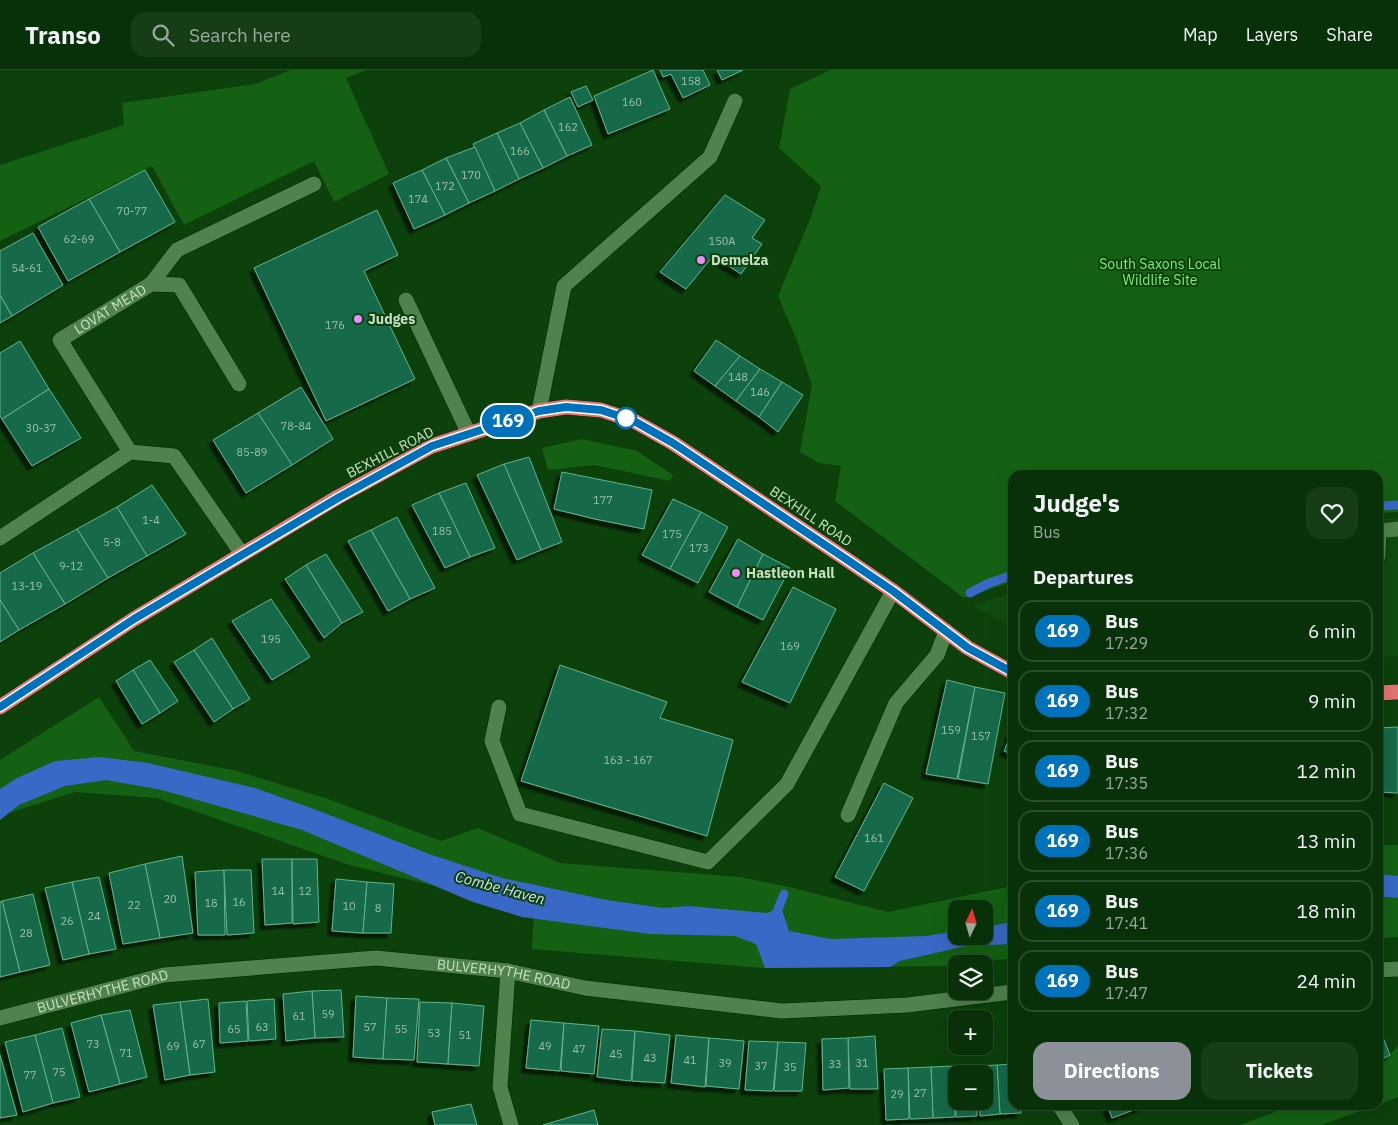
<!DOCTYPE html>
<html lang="en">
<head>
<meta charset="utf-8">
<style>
  body { margin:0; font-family:"IBM Plex Sans",sans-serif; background:#173d17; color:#f1f3f6; height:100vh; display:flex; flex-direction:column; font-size:19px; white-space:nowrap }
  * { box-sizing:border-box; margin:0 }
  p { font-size:16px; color:#99a99c }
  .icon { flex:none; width:28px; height:28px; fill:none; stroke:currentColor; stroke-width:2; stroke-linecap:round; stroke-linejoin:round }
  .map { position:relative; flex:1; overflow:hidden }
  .panel { position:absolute; left:1008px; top:400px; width:375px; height:640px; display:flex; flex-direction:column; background:#093109; border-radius:15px; box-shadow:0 5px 20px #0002,0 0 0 1px #294c2a }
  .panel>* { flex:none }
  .badge { padding:0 10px; border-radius:16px; font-size:18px; line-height:32px }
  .needle { width:32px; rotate:5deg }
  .controls { position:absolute; left:948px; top:830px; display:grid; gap:10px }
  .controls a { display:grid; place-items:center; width:45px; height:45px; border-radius:10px; background:#093109; box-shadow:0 5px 20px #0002,0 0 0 1px #294c2a; font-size:25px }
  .map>.badge { position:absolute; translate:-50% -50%; box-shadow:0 0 0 2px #fff }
  h2 { padding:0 25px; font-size:19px; line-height:45px }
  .round { display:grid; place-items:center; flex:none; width:52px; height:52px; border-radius:15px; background:#173d17 }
  .headline { display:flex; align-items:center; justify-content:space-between; height:85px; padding:0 25px }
  h1 { font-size:24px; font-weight:700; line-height:38px }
  .action { display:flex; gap:10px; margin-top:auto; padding:10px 25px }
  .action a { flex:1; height:58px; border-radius:15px; background:#8c9099; color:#fff; font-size:20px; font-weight:700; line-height:58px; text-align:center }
  .action a+a { background:#173d17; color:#f1f3f6 }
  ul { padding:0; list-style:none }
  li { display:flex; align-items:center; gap:15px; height:62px; margin:0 10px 8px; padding:0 15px; border:2px solid #294c2a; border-radius:15px }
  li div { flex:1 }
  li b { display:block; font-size:19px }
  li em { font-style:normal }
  li .badge { min-width:55px; font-weight:700; text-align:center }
  header { display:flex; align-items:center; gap:30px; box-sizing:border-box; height:70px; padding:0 25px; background:#093109; border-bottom:1px solid #294c2a }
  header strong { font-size:24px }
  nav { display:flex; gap:28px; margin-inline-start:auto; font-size:18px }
  .search { width:350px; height:45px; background:#173d17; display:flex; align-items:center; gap:12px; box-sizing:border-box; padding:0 18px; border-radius:15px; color:#99a99c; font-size:19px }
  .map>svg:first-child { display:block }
</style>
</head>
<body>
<header>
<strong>Transo</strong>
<div class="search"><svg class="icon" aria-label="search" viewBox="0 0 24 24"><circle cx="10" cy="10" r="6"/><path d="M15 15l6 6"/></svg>Search here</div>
<nav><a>Map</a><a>Layers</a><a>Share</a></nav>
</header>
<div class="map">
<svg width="1398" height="1055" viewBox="0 0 1398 1055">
  <defs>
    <filter id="shadow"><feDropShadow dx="-4.5" dy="4.5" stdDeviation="1" flood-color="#0009"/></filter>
  </defs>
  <rect width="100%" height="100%" fill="#0c410c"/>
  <g fill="#104b0f">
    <path d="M 1398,448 L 1398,586 L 1378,587 L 1378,449 Z"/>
    <path d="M 1012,522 L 1012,557 L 973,536 Z"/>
  </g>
  <g fill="#146114" fill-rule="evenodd">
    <path d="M 291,0 L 366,0 L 346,8 L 389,104 L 334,132 L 314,91 L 184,155 L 152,96 L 0,171 L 0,95 L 124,55 L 122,33 L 255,14 Z"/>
    <path d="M 831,0 L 1398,0 L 1398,442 L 1378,443 L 1378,405 L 1012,405 L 1012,512 L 964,528 L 835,431 L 841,396 L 819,393 L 800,382 L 812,315 L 796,268 L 778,226 L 811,147 L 821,116 L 779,78 L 790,19 Z"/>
    <path d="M 582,369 L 637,381 L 673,405 L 670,411 L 594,395 L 548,400 L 542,378 Z"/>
    <path d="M 99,627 L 134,681 L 237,701 L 328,729 L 441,771 L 478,758 L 560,793 L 740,807 L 789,817 L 888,842 L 1012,816 L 1012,888 L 969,894 L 956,894 L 954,896 L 765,898 L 532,879 L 534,840 L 349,795 L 157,728 L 75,722 L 6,744 L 0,750 L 0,690 ZM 956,839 L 984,839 L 984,866 L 956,866 Z"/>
    <path d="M 1378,775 L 1398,775 L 1398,867 L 1378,868 Z"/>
    <path d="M 1398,975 L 1398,1027 L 1378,1035 L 1378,993 L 1386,990 Z"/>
    <path d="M 1293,1035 L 1377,1035 L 1321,1055 L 1240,1055 Z"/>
  </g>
  <g fill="#3a68c6">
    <path d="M 100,687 L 148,693 L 255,718 L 322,742 L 429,784 L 502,808 L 607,830 L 663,838 L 689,836 L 768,843 L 779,837 L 782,840 L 789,861 L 831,869 L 926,866 L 956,861 L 956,866 L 984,866 L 984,857 L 1012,852 L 1012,874 L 966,876 L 900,891 L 890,897 L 765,898 L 756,874 L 735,866 L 650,864 L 522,847 L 473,832 L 302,760 L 162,720 L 106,710 L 65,716 L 19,735 L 0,750 L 0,719 L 17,708 L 55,691 Z"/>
    <path d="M 1378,804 L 1398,806 L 1398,828 L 1378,826 Z"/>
  </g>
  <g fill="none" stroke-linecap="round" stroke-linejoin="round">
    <g stroke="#3a68c6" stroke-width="9">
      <path d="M 1378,436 L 1398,435"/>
      <path d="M 970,523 L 987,514 L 1012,505"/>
      <path d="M 775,847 L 784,824"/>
    </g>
  </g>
  <g fill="#13694a" stroke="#63b48f" filter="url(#shadow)">
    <path d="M 653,0 L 670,39 L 608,64 L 594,26 Z"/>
    <path d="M 660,0 L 703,0 L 710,15 L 683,28 L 671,4 L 663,7 Z"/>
    <path d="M 717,0 L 743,0 L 722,10 Z"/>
    <path d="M 586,16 L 593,30 L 578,37 L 571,22 Z"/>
    <path d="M 570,27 L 592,75 L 567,86 L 544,40 Z"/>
    <path d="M 544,40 L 567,86 L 543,98 L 520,53 Z"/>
    <path d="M 520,53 L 543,98 L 519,109 L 497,63 Z"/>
    <path d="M 497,63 L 519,109 L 495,121 L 473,74 Z"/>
    <path d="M 475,77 L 495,121 L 469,133 L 446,88 Z"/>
    <path d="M 446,88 L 469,133 L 445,145 L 422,100 Z"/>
    <path d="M 145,100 L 175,152 L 120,182 L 89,129 Z"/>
    <path d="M 422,100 L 445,145 L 414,159 L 393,113 Z"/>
    <path d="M 725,125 L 765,150 L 752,168 L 762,174 L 741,204 L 713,186 L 686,219 L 660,202 Z"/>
    <path d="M 89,129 L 120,182 L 68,211 L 38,157 Z"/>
    <path d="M 377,140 L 398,185 L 364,201 L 415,309 L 326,351 L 254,198 Z"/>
    <path d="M 33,163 L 63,215 L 12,246 L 0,225 L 0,181 Z"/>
    <path d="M 0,225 L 12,246 L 0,253 Z"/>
    <path d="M 716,270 L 740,286 L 715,316 L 694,301 Z"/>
    <path d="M 20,271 L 49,319 L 2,349 L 0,346 L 0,283 Z"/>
    <path d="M 740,286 L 760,299 L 736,331 L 715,316 Z"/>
    <path d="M 760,299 L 782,312 L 759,347 L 736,331 Z"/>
    <path d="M 782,312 L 803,325 L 778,362 L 759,347 Z"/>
    <path d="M 301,317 L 333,369 L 292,395 L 258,343 Z"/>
    <path d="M 49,319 L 81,368 L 32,396 L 2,349 Z"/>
    <path d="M 258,343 L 292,395 L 246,423 L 213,370 Z"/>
    <path d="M 529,387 L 562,472 L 541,480 L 504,394 Z"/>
    <path d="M 504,394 L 541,480 L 517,490 L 477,405 Z"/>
    <path d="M 562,402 L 652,420 L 644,459 L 595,449 L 554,439 Z"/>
    <path d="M 466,413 L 495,478 L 470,487 L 439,423 Z"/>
    <path d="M 152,415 L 186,464 L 147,486 L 117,437 Z"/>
    <path d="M 439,423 L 470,487 L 445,498 L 412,435 Z"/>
    <path d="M 673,429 L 701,442 L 670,499 L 642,485 Z"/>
    <path d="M 117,437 L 147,486 L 108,508 L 77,459 Z"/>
    <path d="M 701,442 L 728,457 L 698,513 L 670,499 Z"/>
    <path d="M 397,447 L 435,518 L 410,529 L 371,460 Z"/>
    <path d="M 77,459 L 108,508 L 65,534 L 33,483 Z"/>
    <path d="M 371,460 L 410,529 L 388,541 L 348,471 Z"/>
    <path d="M 738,469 L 763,484 L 737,537 L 709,522 Z"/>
    <path d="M 33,483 L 65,534 L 19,560 L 0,530 L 0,503 Z"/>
    <path d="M 326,484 L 363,542 L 342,553 L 306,495 Z"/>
    <path d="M 763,484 L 790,498 L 763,550 L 737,537 Z"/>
    <path d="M 306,495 L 342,553 L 324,568 L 285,509 Z"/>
    <path d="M 793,517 L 836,539 L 790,633 L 742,612 Z"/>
    <path d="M 271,529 L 310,587 L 272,610 L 232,551 Z"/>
    <path d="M 0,530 L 19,560 L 0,572 Z"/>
    <path d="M 212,568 L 250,629 L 233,639 L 194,580 Z"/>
    <path d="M 194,580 L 233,639 L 214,652 L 174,592 Z"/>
    <path d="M 150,590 L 178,631 L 160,643 L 133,600 Z"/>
    <path d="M 560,595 L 667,632 L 660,648 L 733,670 L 707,766 L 521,711 Z"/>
    <path d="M 133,600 L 160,643 L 142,654 L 116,611 Z"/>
    <path d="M 947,610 L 975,617 L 957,709 L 926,704 Z"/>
    <path d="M 975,617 L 1005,623 L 988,714 L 958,709 Z"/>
    <path d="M 1398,657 L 1398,723 L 1378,722 L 1378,658 Z"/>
    <path d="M 1012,662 L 1012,684 L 1004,681 Z"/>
    <path d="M 884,713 L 913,728 L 864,821 L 835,807 Z"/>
    <path d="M 182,786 L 193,863 L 160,868 L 145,794 Z"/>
    <path d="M 262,789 L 292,789 L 292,853 L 265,855 Z"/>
    <path d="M 292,789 L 317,789 L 319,852 L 293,854 Z"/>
    <path d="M 145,794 L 160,868 L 123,874 L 109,803 Z"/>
    <path d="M 224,800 L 225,865 L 198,865 L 195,802 Z"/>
    <path d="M 224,800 L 251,800 L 254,863 L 227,865 Z"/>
    <path d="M 99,807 L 116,879 L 89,884 L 72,812 Z"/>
    <path d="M 336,809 L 367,812 L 363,863 L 332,861 Z"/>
    <path d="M 72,812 L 89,884 L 63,890 L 45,818 Z"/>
    <path d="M 367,812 L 394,814 L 391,863 L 363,863 Z"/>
    <path d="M 33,824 L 50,895 L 20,902 L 2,831 Z"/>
    <path d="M 2,831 L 20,902 L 0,907 L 0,832 Z"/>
    <path d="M 341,920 L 344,967 L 315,968 L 312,921 Z"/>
    <path d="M 312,921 L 315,968 L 286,971 L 283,924 Z"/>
    <path d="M 356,926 L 387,928 L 383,989 L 353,987 Z"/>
    <path d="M 387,928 L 419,929 L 414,990 L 383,989 Z"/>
    <path d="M 208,929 L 215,1002 L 190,1005 L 180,932 Z"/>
    <path d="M 274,929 L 276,969 L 249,971 L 247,931 Z"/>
    <path d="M 246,931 L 248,971 L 220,973 L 219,933 Z"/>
    <path d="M 180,932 L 190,1005 L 165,1010 L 153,935 Z"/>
    <path d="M 420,932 L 452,933 L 448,994 L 417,992 Z"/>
    <path d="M 452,933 L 484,936 L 479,996 L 448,994 Z"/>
    <path d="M 130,940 L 147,1007 L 120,1014 L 101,945 Z"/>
    <path d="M 101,945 L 120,1014 L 89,1022 L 71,953 Z"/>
    <path d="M 531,950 L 564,953 L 560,1001 L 526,998 Z"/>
    <path d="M 564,953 L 599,956 L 594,1004 L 561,1001 Z"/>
    <path d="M 1378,955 L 1390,985 L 1378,991 Z"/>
    <path d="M 62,958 L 80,1027 L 53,1033 L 35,965 Z"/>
    <path d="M 602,959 L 635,961 L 631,1011 L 597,1007 Z"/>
    <path d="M 635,961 L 670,965 L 665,1013 L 632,1011 Z"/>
    <path d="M 35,965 L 53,1033 L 23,1042 L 5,972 Z"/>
    <path d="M 676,965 L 709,968 L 705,1017 L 671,1013 Z"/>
    <path d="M 875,966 L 878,1019 L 850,1019 L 848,968 Z"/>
    <path d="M 709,968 L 744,971 L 739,1019 L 706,1016 Z"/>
    <path d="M 848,968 L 849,1018 L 823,1020 L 822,969 Z"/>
    <path d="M 749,971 L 778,972 L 773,1021 L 745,1020 Z"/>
    <path d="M 778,972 L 806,973 L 802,1021 L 774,1021 Z"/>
    <path d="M 0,985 L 17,1045 L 0,1048 Z"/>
    <path d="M 1012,994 L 1012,1035 L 1020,1035 L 1021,1043 L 1000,1044 L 997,995 Z"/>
    <path d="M 976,995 L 977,1004 L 956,1004 L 956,1031 L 977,1031 L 977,1046 L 956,1047 L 955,996 Z"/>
    <path d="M 997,995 L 1000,1044 L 980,1046 L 980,1031 L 984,1031 L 984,1004 L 979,1004 L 979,996 Z"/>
    <path d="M 954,996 L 955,1047 L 933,1048 L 931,997 Z"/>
    <path d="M 931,997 L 933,1048 L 910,1049 L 908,998 Z"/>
    <path d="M 908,998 L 909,1049 L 886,1050 L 884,999 Z"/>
    <path d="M 471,1034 L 477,1055 L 435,1055 L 432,1042 Z"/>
    <path d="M 1107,1035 L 1147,1035 L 1112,1048 Z"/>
    <path d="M 594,1040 L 598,1055 L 543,1055 Z"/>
  </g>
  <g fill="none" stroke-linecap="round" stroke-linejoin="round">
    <g stroke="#002500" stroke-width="16">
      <g id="lane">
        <path d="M 151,214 L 177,180 L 314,114"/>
        <path d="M 406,230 L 469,364"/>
        <path d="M 539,341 L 564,216 L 710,87 L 735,31"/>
        <path d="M 1378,486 L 1379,461 L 1398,459"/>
        <path d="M 499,637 L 492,671 L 520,744 L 708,792 L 787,714 L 893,521"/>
        <path d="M 848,745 L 896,633 L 937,585 L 946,561"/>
        <path d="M 1059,1035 L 1072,1055"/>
      </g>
    </g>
    <g stroke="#002500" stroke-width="16">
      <g id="street">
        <path id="s1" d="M 130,382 L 60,270 L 151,214 L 179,215 L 239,314"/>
        <path d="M 0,468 L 130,382 L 174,386 L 242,484"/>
        <path d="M 1378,900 L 1398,899"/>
        <path d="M 508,901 L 500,1017 L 511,1055"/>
        <path id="s2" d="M 0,948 L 164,905 L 376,888 L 508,901 L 585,918 L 782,941 L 907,935 L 1012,922"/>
      </g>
    </g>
    <g stroke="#002500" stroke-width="16">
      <g id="highway">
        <path d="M 1378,623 L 1398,622"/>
        <path d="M 0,637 L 134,549 L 338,427 L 432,376 L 539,341 L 566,337 L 601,340 L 634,351 L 673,373 L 846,489 L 893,521 L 968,578 L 1012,602"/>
      </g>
    </g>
    <use href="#lane" stroke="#4f824c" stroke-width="15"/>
    <use href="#street" stroke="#4f824c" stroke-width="15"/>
    <use href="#highway" stroke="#e47472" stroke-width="15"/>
  </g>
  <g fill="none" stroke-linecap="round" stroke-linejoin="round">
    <g stroke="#fff" stroke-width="11">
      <path id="line" d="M 0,637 L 134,549 L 338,428 L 432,376 L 539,341 L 566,337 L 601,340 L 634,351 L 673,373 L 846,489 L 893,521 L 968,578 L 1012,602"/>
    </g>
    <use href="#line" stroke="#0072bc" stroke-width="8"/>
  </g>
  <g fill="#ed8cfa" stroke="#0c410c" stroke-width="2">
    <circle cx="701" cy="190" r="5"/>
    <circle cx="358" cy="249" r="5"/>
    <circle cx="736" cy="503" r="5"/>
  </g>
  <circle fill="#fff" stroke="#0072bc" stroke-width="2.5" cx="626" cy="348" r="10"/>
  <g text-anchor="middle" stroke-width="4" stroke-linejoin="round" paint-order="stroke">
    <g font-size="11" fill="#99c3a6">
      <text x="691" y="15">158</text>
      <text x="632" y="36">160</text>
      <text x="568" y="61">162</text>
      <text x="520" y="85">166</text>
      <text x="471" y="109">170</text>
      <text x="445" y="120">172</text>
      <text x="418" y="133">174</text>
      <text x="132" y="145">70-77</text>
      <text x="79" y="173">62-69</text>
      <text x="722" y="175">150A</text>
      <text x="27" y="202">54-61</text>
      <text x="335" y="259">176</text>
      <text x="738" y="311">148</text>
      <text x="760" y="326">146</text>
      <text x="296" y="360">78-84</text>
      <text x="41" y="362">30-37</text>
      <text x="252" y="386">85-89</text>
      <text x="603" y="434">177</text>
      <text x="151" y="454">1-4</text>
      <text x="442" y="465">185</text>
      <text x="672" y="468">175</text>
      <text x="112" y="476">5-8</text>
      <text x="699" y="482">173</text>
      <text x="71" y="500">9-12</text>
      <text x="27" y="520">13-19</text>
      <text x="271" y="573">195</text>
      <text x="790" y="580">169</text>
      <text x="951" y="664">159</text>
      <text x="981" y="670">157</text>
      <text x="628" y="694">163 - 167</text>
      <text x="874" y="772">161</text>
      <text x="278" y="825">14</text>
      <text x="305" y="825">12</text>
      <text x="170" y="833">20</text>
      <text x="239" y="836">16</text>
      <text x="211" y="837">18</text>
      <text x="134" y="839">22</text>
      <text x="349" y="840">10</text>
      <text x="378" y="842">8</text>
      <text x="94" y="850">24</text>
      <text x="67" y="855">26</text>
      <text x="26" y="867">28</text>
      <text x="328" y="948">59</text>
      <text x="299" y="950">61</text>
      <text x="262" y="961">63</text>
      <text x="370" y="961">57</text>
      <text x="234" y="963">65</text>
      <text x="401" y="963">55</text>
      <text x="434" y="967">53</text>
      <text x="465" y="969">51</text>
      <text x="93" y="978">73</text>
      <text x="199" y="978">67</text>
      <text x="173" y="980">69</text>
      <text x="545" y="980">49</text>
      <text x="579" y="983">47</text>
      <text x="126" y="987">71</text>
      <text x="616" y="988">45</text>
      <text x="650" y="992">43</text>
      <text x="690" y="994">41</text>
      <text x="725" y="997">39</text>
      <text x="862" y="997">31</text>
      <text x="835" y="998">33</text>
      <text x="761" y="1000">37</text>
      <text x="790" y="1001">35</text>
      <text x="59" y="1006">75</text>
      <text x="30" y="1009">77</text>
      <text x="920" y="1027">27</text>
      <text x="897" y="1028">29</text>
    </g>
    <g font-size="14" font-weight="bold" fill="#c6e1c4" stroke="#0c410c" text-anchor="start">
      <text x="711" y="195">Demelza</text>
      <text x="368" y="254">Judges</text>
      <text x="746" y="508">Hastleon Hall</text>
    </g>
    <g font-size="14" fill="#7eed78" stroke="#0c410c">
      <text x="1160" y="199">South Saxons Local<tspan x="1160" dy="16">Wildlife Site</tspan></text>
    </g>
    <g font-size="14" fill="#c6e1c4" stroke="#0c410c">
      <text dy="5" stroke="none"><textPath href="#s1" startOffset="191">LOVAT MEAD</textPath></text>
      <text transform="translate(390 382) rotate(-27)" y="5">BEXHILL ROAD</text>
      <text transform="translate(811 446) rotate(34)" y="5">BEXHILL ROAD</text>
      <text dy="5" stroke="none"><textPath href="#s2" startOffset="511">BULVERHYTHE ROAD</textPath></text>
      <text dy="5" stroke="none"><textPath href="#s2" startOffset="106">BULVERHYTHE ROAD</textPath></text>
    </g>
    <g font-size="15" font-style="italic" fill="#d4e2fb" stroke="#0c410c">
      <text transform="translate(500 818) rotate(15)" y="5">Combe Haven</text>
    </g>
  </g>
</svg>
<div class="controls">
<a><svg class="needle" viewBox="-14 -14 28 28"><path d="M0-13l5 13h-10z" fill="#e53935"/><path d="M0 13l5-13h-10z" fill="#99a99c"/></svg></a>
<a><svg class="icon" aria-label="layers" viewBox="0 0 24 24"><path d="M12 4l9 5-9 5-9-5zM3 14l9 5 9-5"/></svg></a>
<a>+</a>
<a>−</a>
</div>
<b class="badge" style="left:508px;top:351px;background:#0072bc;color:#fff">169</b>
<section class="panel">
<div class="headline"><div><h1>Judge's</h1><p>Bus</p></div><a class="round"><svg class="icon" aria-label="heart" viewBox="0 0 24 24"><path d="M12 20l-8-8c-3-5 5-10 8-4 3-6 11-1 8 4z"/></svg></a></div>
<h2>Departures</h2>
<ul>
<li><span class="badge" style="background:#0072bc;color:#fff">169</span><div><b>Bus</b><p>17:29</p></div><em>6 min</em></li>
<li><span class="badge" style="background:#0072bc;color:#fff">169</span><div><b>Bus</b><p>17:32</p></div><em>9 min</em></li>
<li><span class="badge" style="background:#0072bc;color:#fff">169</span><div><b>Bus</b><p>17:35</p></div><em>12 min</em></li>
<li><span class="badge" style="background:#0072bc;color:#fff">169</span><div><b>Bus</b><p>17:36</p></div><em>13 min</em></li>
<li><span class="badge" style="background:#0072bc;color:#fff">169</span><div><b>Bus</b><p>17:41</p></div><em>18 min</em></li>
<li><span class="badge" style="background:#0072bc;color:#fff">169</span><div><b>Bus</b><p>17:47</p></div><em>24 min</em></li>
</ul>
<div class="action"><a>Directions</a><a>Tickets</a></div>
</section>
</div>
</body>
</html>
